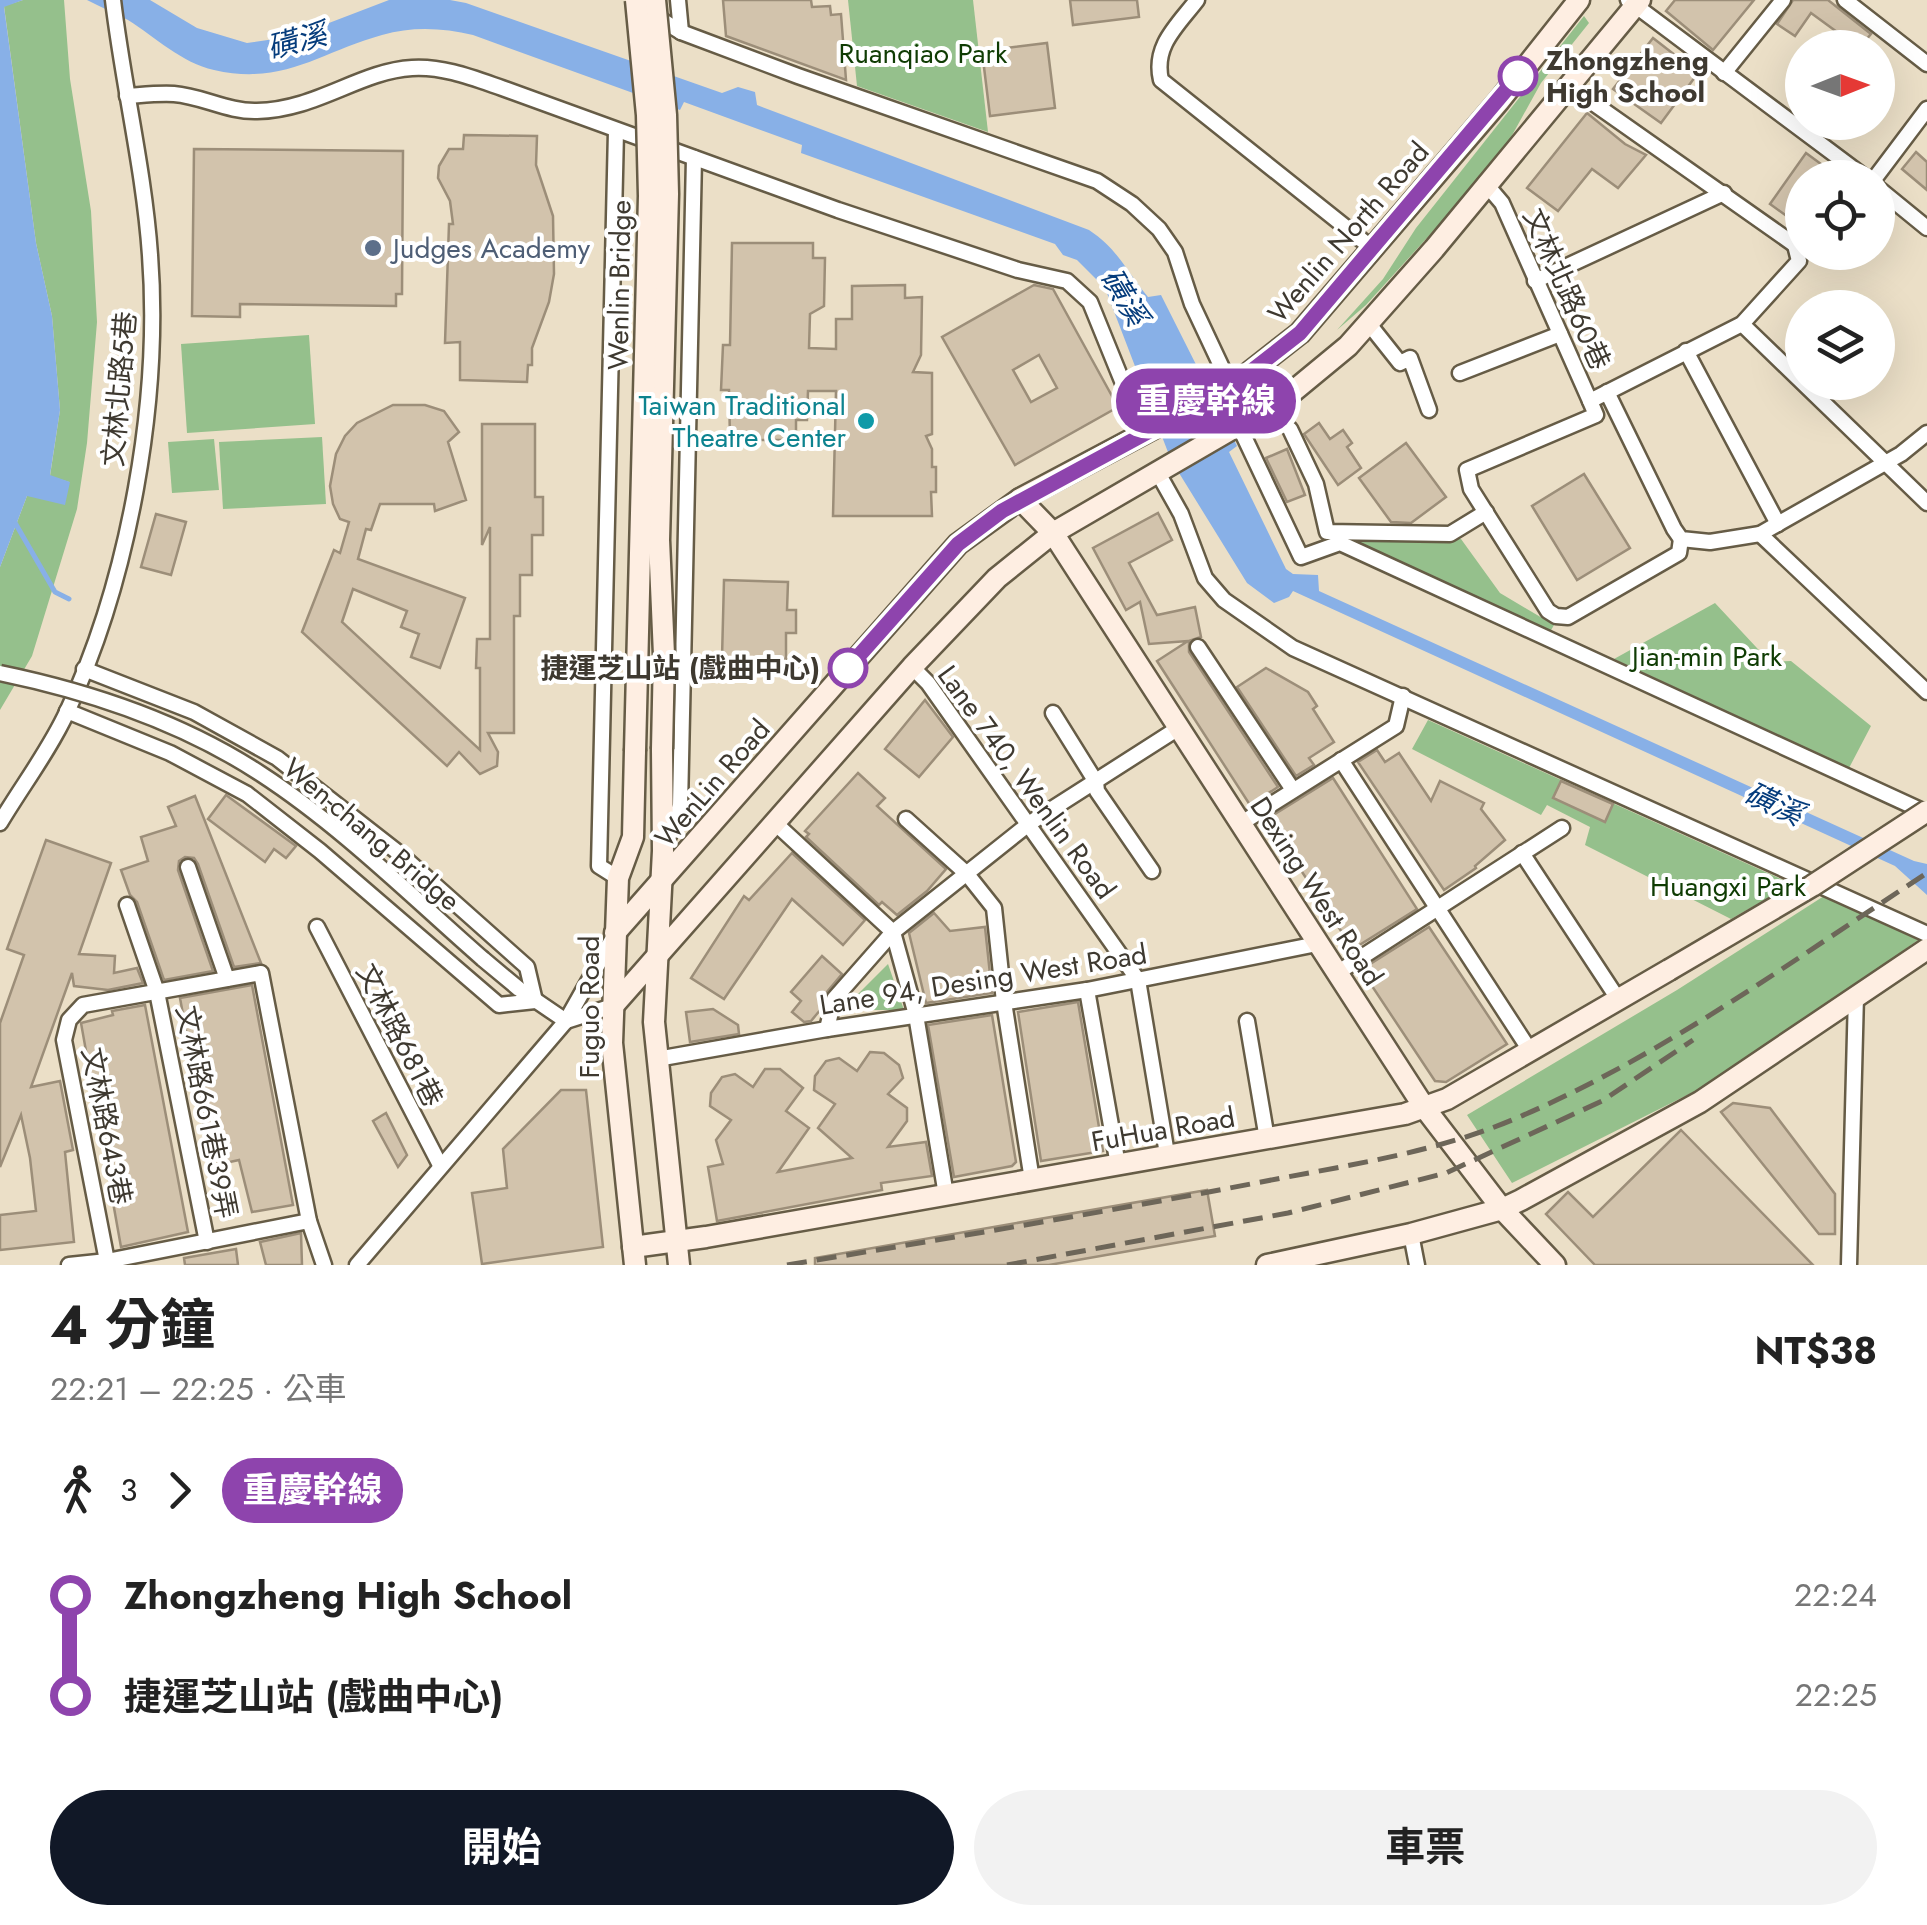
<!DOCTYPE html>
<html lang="zh-TW">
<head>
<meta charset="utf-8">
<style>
  body { margin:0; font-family:Jost,"Noto Sans TC",sans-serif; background:#f2f2f2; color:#222; height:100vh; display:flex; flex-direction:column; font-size:38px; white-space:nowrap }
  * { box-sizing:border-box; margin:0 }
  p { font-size:32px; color:#767676 }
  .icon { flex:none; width:55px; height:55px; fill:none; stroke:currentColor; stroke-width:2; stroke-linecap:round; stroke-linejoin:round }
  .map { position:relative; height:1265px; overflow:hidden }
  .sheet { display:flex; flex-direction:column; background:#fff; flex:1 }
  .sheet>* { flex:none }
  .badge { padding:0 20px; border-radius:32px; font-size:35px; line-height:65px }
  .needle { width:65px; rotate:89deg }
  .fabs { position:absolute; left:1785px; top:30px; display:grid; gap:20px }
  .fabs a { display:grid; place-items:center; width:110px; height:110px; border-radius:50%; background:#fff; box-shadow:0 10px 40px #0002; font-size:50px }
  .map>.badge { position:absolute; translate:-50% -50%; box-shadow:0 0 0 5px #fff }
  .legs { display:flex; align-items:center; gap:15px; height:110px; padding:0 50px; font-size:32px }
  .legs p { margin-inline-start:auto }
  .overview { display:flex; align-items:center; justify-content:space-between; height:170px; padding:0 50px }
  h1 { font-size:55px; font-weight:700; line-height:75px }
  .primary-button { display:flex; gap:20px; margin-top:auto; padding:20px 50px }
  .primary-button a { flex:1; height:115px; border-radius:60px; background:#111827; color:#fff; font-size:40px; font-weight:700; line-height:115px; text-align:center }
  .primary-button a+a { background:#f2f2f2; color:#222 }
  ul { padding:0 50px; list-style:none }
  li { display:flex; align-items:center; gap:35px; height:100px; font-size:38px }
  li i { display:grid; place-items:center; width:15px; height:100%; margin:0 12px; background:currentColor }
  li i::after { content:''; width:25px; height:25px; margin:-12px; border:8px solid; border-radius:50%; background:#fff }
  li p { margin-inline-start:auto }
  li:first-child i { background:linear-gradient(#0000 50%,currentColor 0) }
  li:last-child i { background:linear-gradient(currentColor 50%,#0000 0) }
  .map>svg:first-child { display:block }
</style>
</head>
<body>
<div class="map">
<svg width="1927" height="1265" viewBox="0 0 1927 1265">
  <rect width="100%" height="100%" fill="#ebdfc7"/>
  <g fill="#95c08c">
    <path d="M 23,0 L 64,0 L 70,79 L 91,211 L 97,322 L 87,443 L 77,509 L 32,656 L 0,710 L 0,567 L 27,496 L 69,482 L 50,476 L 60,410 L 52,316 L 36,243 L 4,6 Z"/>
    <path d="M 848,0 L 973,0 L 988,132 L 857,86 Z"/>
    <path d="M 1584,16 L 1589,23 L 1541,83 L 1510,139 L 1456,206 L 1366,305 L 1337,330 L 1383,279 L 1416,228 Z"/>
    <path d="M 309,335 L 315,424 L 187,433 L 181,344 Z"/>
    <path d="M 322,437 L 326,504 L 223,509 L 219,442 Z"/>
    <path d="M 214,439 L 219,490 L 172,493 L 168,442 Z"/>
    <path d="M 1348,537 L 1461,539 L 1500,593 L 1554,625 L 1550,632 Z"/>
    <path d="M 1715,603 L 1770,662 L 1791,661 L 1871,726 L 1849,768 L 1614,659 Z"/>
    <path d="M 1428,720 L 1792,884 L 1731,919 L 1585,845 L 1590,827 L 1547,805 L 1541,815 L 1412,749 Z"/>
    <path d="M 1824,896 L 1918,940 L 1733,1072 L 1512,1183 L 1467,1115 L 1677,990 Z"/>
    <path d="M 888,964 L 904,1010 L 849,1010 L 847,1005 Z"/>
  </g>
  <g fill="#88b0e7">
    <path d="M 0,0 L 23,0 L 4,7 L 36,243 L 52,316 L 60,410 L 50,475 L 70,482 L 65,505 L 27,496 L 0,567 Z"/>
    <path d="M 87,0 L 150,0 L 197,28 L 247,43 L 295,36 L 389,0 L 450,0 L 466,3 L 722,93 L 738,87 L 755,92 L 757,105 L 1089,230 C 1119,250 1126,271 1148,297 L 1161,295 L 1237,446 L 1229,452 L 1286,569 L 1293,574 L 1318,575 L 1319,591 L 1914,861 L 1927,864 L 1927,895 L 1895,866 L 1293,591 L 1289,597 L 1274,603 L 1247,583 L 1171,460 L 1105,288 L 1077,260 L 1063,255 L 1055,244 L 801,153 L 802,145 L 684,102 L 680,110 L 473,35 C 443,28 413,26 382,35 C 320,52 284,86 214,70 C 182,63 155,37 128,20 C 115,13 100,7 87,0 Z"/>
  </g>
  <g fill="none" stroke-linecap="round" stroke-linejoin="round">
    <path stroke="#88b0e7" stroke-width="5" d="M 14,521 L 55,592 L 69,599"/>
  </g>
  <g fill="#d2c3ac" stroke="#9c8e79" stroke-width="2.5" fill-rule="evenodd">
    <path d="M 723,0 L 811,0 L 812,7 L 830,6 L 831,15 L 841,14 L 846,80 L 726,36 Z"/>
    <path d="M 1070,0 L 1137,0 L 1139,17 L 1073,25 Z"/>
    <path d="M 1675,0 L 1754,0 L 1713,50 L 1666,11 Z"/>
    <path d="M 1793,0 L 1828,0 L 1871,34 L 1859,48 L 1811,13 L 1795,36 L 1777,24 Z"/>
    <path d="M 1653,38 L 1698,73 L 1661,123 L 1613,89 Z"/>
    <path d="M 1047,43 L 1055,108 L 990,116 L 982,51 Z"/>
    <path d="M 1587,113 L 1625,144 L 1646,155 L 1618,188 L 1592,169 L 1558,211 L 1527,188 Z"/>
    <path d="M 464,135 L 537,136 L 536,165 L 553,216 L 554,274 L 549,302 L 532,348 L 532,365 L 528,365 L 527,382 L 460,380 L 460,342 L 445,343 L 449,224 L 453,224 L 450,201 L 438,178 L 439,166 L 449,149 L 463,149 Z"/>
    <path d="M 194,149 L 403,151 L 402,294 L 396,294 L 396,306 L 240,304 L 240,317 L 192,316 Z"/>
    <path d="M 1916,152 L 1927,162 L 1927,190 L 1902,169 Z"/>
    <path d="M 1806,153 L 1840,178 L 1802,178 L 1802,227 L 1770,204 Z"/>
    <path d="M 732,243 L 813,243 L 813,258 L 825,258 L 824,306 L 810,314 L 809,348 L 836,349 L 836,319 L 852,319 L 852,286 L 905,285 L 905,298 L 922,297 L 921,355 L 913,372 L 932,373 L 932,434 L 926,436 L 932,449 L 932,467 L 936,467 L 936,492 L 931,492 L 932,516 L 833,516 L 836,391 L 808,391 L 807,420 L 796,420 L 796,440 L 730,440 L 729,390 L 721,390 L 723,345 L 730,345 Z"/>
    <path d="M 1034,285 L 1053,289 L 1118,407 L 1015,465 L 942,337 ZM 1039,355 L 1057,388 L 1031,402 L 1013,370 Z"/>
    <path d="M 393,405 L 425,405 L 444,411 L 459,432 L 448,442 L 466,500 L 435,511 L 434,504 L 380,504 L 371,530 L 366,529 L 358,559 L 465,598 L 440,668 L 411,657 L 419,634 L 401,627 L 407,611 L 353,589 L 342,622 L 480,750 L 480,668 L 476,668 L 477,639 L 490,639 L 490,527 L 482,545 L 482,424 L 535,424 L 535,497 L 543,497 L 543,535 L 532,535 L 532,575 L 520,575 L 520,616 L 514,616 L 514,733 L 488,733 L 498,752 L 497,766 L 480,774 L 459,752 L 447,766 L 302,632 L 334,550 L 340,553 L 349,522 L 340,519 L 333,504 L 330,486 L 336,454 L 345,436 L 357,423 Z"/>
    <path d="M 1319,423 L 1330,439 L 1343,430 L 1352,443 L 1347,447 L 1361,468 L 1338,485 L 1304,434 Z"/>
    <path d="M 1406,443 L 1446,497 L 1411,523 L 1391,522 L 1359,478 Z"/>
    <path d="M 1287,449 L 1305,495 L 1287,502 L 1266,458 Z"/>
    <path d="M 1584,474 L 1630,548 L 1577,580 L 1532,506 Z"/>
    <path d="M 1158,513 L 1172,540 L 1129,563 L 1157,615 L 1195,607 L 1201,637 L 1189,641 L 1189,652 L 1278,787 L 1250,805 L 1157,661 L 1188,641 L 1149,644 L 1140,602 L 1126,610 L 1093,548 Z"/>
    <path d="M 156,514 L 186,522 L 171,575 L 141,567 Z"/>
    <path d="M 724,580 L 788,582 L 787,610 L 796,610 L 796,633 L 786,633 L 786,659 L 722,658 Z"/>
    <path d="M 1266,668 L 1308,692 L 1317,706 L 1313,709 L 1334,742 L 1309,758 L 1314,765 L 1296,776 L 1237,687 Z"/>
    <path d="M 925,700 L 953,737 L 919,777 L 885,749 Z"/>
    <path d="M 1377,750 L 1385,762 L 1399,753 L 1431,801 L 1440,781 L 1484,803 L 1481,809 L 1505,840 L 1475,866 L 1476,868 L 1444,890 L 1358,762 Z"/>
    <path d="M 858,773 L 885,798 L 877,806 L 946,869 L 927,891 L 897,915 L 882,902 L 879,905 L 806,837 L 809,834 L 805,831 Z"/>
    <path d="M 1333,778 L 1417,909 L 1353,949 L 1267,819 Z"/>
    <path d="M 1561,781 L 1613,804 L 1605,822 L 1553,798 Z"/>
    <path d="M 226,795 L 296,846 L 286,858 L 274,849 L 265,862 L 208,819 Z"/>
    <path d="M 195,796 L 261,963 L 234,967 L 198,864 L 194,858 L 185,857 L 179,861 L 178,870 L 213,971 L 164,980 L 137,902 L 130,895 L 121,870 L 148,861 L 141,837 L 176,826 L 168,807 Z"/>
    <path d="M 46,840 L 111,863 L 79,954 L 115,956 L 114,973 L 137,968 L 143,983 L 108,990 L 74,986 L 72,973 L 31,1087 L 60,1081 L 73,1150 L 65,1152 L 74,1242 L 0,1250 L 0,1215 L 36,1211 L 30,1158 L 21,1115 L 0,1167 L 0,1023 L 24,955 L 7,949 Z"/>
    <path d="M 792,853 L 865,920 L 843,945 L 792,899 L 724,999 L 691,978 L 744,896 L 749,900 Z"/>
    <path d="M 934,913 L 950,931 L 985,927 L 992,993 L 926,1003 L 909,933 Z"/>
    <path d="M 1429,927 L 1507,1044 L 1446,1082 L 1435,1081 L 1366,977 L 1367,966 Z"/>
    <path d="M 822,956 L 842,974 L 826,993 L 821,1009 L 811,1021 L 804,1022 L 792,1012 L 801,1001 L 791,992 Z"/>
    <path d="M 252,985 L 293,1205 L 252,1212 L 239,1160 L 211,1166 L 180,998 Z"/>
    <path d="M 1078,1002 L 1103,1151 L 1041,1161 L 1018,1012 Z"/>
    <path d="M 145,1005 L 188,1232 L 121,1247 L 81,1023 L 113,1015 L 112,1011 Z"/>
    <path d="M 713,1009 L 738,1025 L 739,1034 L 690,1042 L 686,1012 Z"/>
    <path d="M 992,1015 L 1016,1162 L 1012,1166 L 954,1177 L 928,1025 Z"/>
    <path d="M 870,1052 L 884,1053 L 899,1065 L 903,1078 L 888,1094 L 907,1108 L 907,1121 L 888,1147 L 926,1142 L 932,1176 L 881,1183 L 882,1190 L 717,1221 L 708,1167 L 723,1164 L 716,1140 L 731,1120 L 710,1106 L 711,1093 L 722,1077 L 735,1074 L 753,1087 L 765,1069 L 780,1069 L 803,1088 L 786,1111 L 809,1128 L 778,1172 L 852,1158 L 818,1128 L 835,1104 L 814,1090 L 815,1076 L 826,1061 L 839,1058 L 857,1071 Z"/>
    <path d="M 561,1090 L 586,1090 L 603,1247 L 482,1264 L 472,1193 L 507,1188 L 503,1149 Z"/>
    <path d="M 1733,1103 L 1770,1108 L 1835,1194 L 1835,1234 L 1819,1234 L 1721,1112 Z"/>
    <path d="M 386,1113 L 407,1155 L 398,1167 L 373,1121 Z"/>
    <path d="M 1681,1130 L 1813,1265 L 1595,1265 L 1546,1214 L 1568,1192 L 1593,1217 Z"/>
    <path d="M 1207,1190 L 1215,1236 L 1049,1265 L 815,1265 L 815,1258 Z"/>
    <path d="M 301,1233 L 302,1265 L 266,1265 L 260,1242 Z"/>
    <path d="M 236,1249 L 238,1265 L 185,1265 L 184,1258 Z"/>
  </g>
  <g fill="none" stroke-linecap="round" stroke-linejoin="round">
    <g stroke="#665c46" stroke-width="19">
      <g id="street">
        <path d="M 678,0 L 681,32"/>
        <path d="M 1197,0 C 1177,26 1153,46 1161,80 L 1373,249"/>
        <path d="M 1628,0 L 1866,178"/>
        <path d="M 1845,0 L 1927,64"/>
        <path d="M 652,14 L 681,32 L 798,76 L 1097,181 L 1132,204 L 1159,229 L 1175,252 L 1192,304 L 1231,387"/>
        <path d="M 1724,73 L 1783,0"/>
        <path d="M 1569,86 L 1795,245"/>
        <path d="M 127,96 C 142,95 159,93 174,94 C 202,96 228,112 257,111 C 316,110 360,71 412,68 C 443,66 473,78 502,88 L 838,210 L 1018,270 L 1067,281 L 1090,302 L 1144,435"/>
        <path d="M 616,131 L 599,866 L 618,878"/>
        <path d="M 1875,178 L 1927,109"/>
        <path d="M 1485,183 L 1502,203 L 1590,401 L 1742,324 L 1799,261 L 1795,245"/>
        <path d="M 1878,188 L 1927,228"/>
        <path d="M 1535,281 L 1724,193"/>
        <path d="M 1369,324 L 1400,363 L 1410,358 L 1429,410"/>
        <path d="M 1742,324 L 1927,503"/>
        <path d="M 1686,351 L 1778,524"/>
        <path d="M 1460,373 L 1560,334"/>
        <path d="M 1607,392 L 1674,529 L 1681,539 L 1710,542 L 1760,534 L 1901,454 L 1927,433"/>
        <path d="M 1590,401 L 1596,415 L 1467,470 L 1471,489 L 1548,611 L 1556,616 L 1568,617 L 1679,553 L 1681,539"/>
        <path d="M 1239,426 L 1301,557 L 1340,543 L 1927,813"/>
        <path d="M 1290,429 L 1316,484 L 1327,532 L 1450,534 L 1486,512"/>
        <path d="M 1158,473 L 1181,514 L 1205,578 L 1224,600 L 1293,648 L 1927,934"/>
        <path d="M 1760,534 L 1927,692"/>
        <path d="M 1198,647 L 1293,790"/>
        <path d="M 912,667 L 928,683 L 1138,980 L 1167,1154"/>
        <path d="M 67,711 L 170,753 L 247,794 L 320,851 L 499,1005 L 535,1001 L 527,967 L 400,854 L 277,758 L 194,712 L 84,669"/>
        <path d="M 1053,713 L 1096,782 L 1097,791 L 1152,871"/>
        <path d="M 1341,760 L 1529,1049"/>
        <path d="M 906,819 L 967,874 L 994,908 L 1004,1002 L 1032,1180"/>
        <path d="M 0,823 C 22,786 49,751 67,712 C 129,580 161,401 150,255 C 144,169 123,85 113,0"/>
        <path d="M 775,823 L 893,932 L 916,1015 L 946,1195"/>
        <path d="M 1240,824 L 1396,726 L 1403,696"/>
        <path d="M 667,841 L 680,806 L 694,158"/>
        <path d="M 1522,853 L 1618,999"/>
        <path d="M 188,867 L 227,979"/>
        <path d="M 127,905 L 157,992 L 207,1242"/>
        <path d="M 317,927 L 440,1165"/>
        <path d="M 483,959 L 519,989 L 566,1021"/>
        <path d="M 1337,973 L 1562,828"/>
        <path d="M 1087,990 L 1118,1165"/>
        <path d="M 566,1021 L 613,1006"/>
        <path d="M 1247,1021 L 1267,1139"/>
        <path d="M 827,1029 L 834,999 L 893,932 L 1030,823 L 1177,729"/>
        <path d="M 657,1059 L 827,1029 L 1087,990 L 1317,944"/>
        <path d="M 1411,1234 L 1417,1265"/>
        <path d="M 107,1261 L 64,1040 L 69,1020 L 83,1005 L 261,973 L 309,1221 L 324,1265"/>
        <path d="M 69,1265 L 107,1261 L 309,1221"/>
        <path d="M 357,1265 L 566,1021 L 614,936"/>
        <path d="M 1849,1265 L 1856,995"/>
      </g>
    </g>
    <g stroke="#665c46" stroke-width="25">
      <g id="secondary">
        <path d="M 1020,499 L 1053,533 L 1424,1107 L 1502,1209 L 1555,1265"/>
        <path d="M 662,749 L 663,851 L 654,1022 L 679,1265"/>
        <path d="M 615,933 L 958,544 L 1020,499 L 1231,387 L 1300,333 L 1499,101 L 1579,0"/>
        <path d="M 613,1006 L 912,667 L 997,578 L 1053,533 L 1285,398 L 1348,346 L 1434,249 L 1640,0"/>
        <path d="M 633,1247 L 706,1237 L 1405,1114 L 1447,1099 L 1669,970"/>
        <path d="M 635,1265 L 612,1043 L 618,878 L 633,837 L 635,751"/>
        <path d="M 1267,1265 L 1411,1234 L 1502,1209 L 1521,1200 L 1700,1102 L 1927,949"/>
      </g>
    </g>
    <use href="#street" stroke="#fff" stroke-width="14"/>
    <use href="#secondary" stroke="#feeee2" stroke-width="20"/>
    <g stroke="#6d6659" stroke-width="5" stroke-dasharray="20 10" stroke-linecap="butt">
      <path d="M 787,1265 C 944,1239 1100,1213 1256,1183 C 1342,1166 1431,1154 1512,1120 C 1660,1058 1793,960 1927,873"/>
      <path d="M 1007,1265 L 1288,1213 L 1446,1173 L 1602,1101 L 1693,1040"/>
    </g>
    <g stroke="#665c46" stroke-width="19" stroke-linecap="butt">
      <path id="street-bridge" d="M 0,673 C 92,692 182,722 261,774 C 341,826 411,896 483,959"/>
    </g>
    <g stroke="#665c46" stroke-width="25" stroke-linecap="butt">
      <g id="secondary-bridge">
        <path d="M 655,0 L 666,115 L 668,194 L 659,540 L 664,655 L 662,749"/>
        <path d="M 635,751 L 649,196 L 647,115 L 636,0"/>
        <path d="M 1669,970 L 1812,886 L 1927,811"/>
      </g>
    </g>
    <use href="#street-bridge" stroke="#fff" stroke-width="14"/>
    <use href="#secondary-bridge" stroke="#feeee2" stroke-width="20"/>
  </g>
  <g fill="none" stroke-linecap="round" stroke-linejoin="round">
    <g stroke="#fff" stroke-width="22">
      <path id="line-1" d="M 848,668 L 958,544 L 1002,511 L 1231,387 L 1300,333 L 1518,76"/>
    </g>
    <use href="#line-1" stroke="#8e44ad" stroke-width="15"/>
  </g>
  <g fill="#fff" stroke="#8e44ad" stroke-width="5">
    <circle cx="1518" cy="76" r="18"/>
    <circle cx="848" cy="668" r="18"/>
  </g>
  <circle fill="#5c6f8a" stroke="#fff" stroke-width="4" cx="373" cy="248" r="10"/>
  <circle fill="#0f9aa8" stroke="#fff" stroke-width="4" cx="866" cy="421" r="10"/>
  <g text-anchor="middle" stroke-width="8" stroke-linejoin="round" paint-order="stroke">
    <g font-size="28" fill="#0f3c03" stroke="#fff">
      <text x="923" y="63">Ruanqiao Park</text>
      <text x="1707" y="666">Jian-min Park</text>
      <text x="1728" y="896">Huangxi Park</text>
    </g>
    <g font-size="28" font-weight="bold" fill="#3e3930" stroke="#fff" text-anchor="start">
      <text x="1546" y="70">Zhongzheng<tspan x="1546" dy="32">High School</tspan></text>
      <text x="820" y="678" text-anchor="end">捷運芝山站 (戲曲中心)</text>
    </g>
    <g font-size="28" fill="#3e3930" stroke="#fff">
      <text transform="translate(1348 232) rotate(-49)" y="10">Wenlin North Road</text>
      <text transform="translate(619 285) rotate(-89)" y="10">Wenlin Bridge</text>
      <text transform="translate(1567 289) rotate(66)" y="10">文林北路60巷</text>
      <text transform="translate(119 389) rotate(-85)" y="10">文林北路5巷</text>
      <text transform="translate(1027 782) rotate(54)" y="10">Lane 740, Wenlin Road</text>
      <text transform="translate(712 783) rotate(-49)" y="10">WenLin Road</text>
      <text transform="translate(372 834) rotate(40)" y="10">Wen-chang Bridge</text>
      <text transform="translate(1317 891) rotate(57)" y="10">Dexing West Road</text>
      <text transform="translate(983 979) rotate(-9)" y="10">Lane 94, Desing West Road</text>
      <text transform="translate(589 1007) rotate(-90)" y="10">Fuguo Road</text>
      <text transform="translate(400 1035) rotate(63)" y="10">文林路681巷</text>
      <text transform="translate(207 1112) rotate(79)" y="10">文林路661巷39弄</text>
      <text transform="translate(107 1126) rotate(79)" y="10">文林路643巷</text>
      <text transform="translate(1163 1129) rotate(-10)" y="10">FuHua Road</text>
    </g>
    <g font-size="28" fill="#4e5e75" stroke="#fff" text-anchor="start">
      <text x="393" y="258">Judges Academy</text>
    </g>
    <g font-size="28" fill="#0d838f" stroke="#fff" text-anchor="end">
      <text x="846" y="415">Taiwan Traditional<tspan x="846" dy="32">Theatre Center</tspan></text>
    </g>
    <g font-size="30" font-style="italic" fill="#053c7c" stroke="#fff">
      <text transform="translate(297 41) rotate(-15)" y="10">磺溪</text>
      <text transform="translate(1124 297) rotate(59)" y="10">磺溪</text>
      <text transform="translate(1774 804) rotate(25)" y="10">磺溪</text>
    </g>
  </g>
</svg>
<div class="fabs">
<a><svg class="needle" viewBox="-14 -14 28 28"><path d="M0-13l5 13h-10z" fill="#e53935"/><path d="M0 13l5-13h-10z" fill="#767676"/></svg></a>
<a><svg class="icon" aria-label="locate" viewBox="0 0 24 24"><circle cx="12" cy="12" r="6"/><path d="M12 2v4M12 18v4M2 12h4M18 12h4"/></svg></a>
<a><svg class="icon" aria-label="layers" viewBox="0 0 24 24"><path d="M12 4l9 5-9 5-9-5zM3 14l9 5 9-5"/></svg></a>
</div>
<b class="badge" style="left:1206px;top:401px;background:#8e44ad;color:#fff">重慶幹線</b>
</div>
<section class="sheet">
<div class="overview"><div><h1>4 分鐘</h1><p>22:21 – 22:25 · 公車</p></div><b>NT$38</b></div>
<div class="legs"><svg class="icon" aria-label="walk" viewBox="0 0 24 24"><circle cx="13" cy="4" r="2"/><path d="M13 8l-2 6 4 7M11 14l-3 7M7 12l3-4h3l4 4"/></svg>3<svg class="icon" aria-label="forward" viewBox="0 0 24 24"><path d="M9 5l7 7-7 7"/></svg><b class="badge" style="background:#8e44ad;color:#fff">重慶幹線</b></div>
<ul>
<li><i style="color:#8e44ad"></i><b>Zhongzheng High School</b><p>22:24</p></li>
<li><i style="color:#8e44ad"></i><b>捷運芝山站 (戲曲中心)</b><p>22:25</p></li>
</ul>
<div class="primary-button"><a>開始</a><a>車票</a></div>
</section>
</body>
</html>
